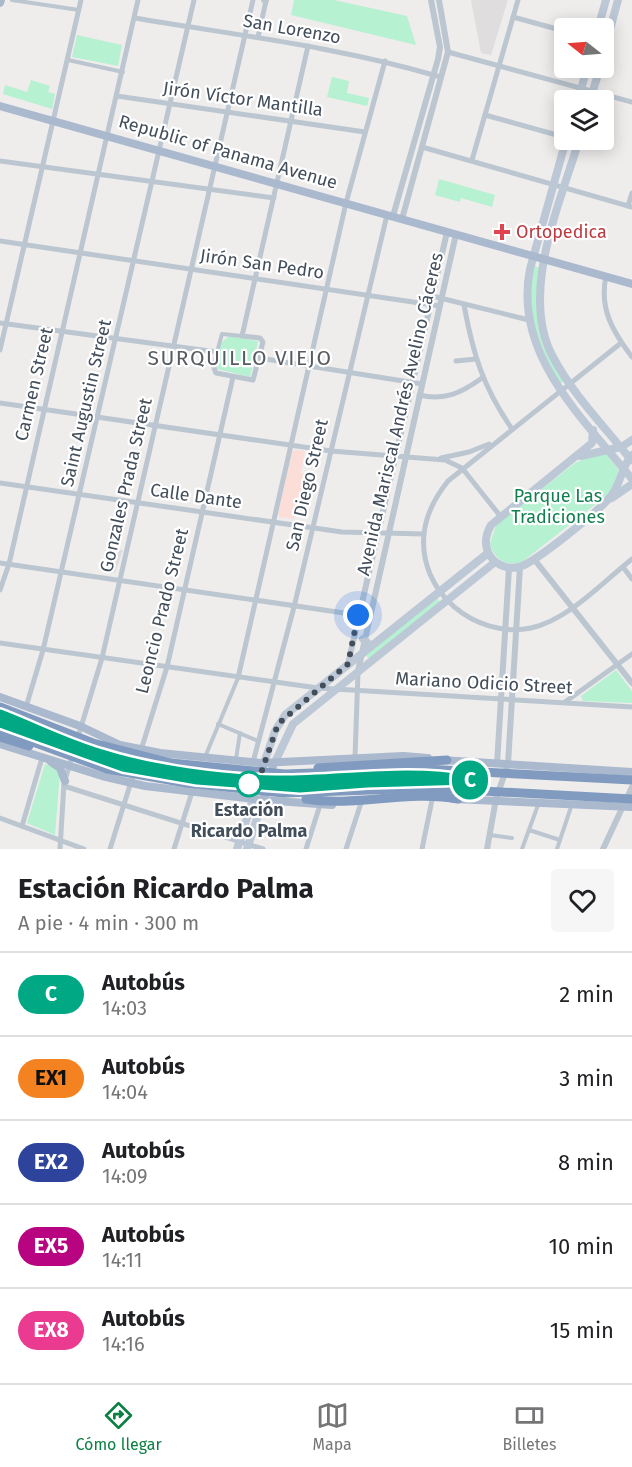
<!DOCTYPE html>
<html lang="es">
<head>
<meta charset="utf-8">
<style>
  body { margin:0; font-family:"Fira Sans",sans-serif; background:#f6f6f6; color:#202124; height:100vh; display:flex; flex-direction:column; font-size:22px; white-space:nowrap }
  * { box-sizing:border-box; margin:0 }
  p { font-size:20px; color:#757577 }
  .icon { flex:none; width:33px; height:33px; fill:none; stroke:currentColor; stroke-width:2; stroke-linecap:round; stroke-linejoin:round }
  .map { position:relative; height:849px; overflow:hidden }
  .details { display:flex; flex-direction:column; background:#fff; flex:1 }
  .details>* { flex:none }
  .badge { padding:0 12px; border-radius:20px; font-size:21px; line-height:39px }
  .needle { width:39px; rotate:287deg }
  .fabs { position:absolute; left:554px; top:18px; display:grid; gap:12px }
  .fabs a { display:grid; place-items:center; width:60px; height:60px; border-radius:6px; background:#fff; box-shadow:0 3px 15px #0003; font-size:30px }
  .you { position:absolute; width:30px; height:30px; margin:-15px; border:4px solid #fff; border-radius:50%; background:#1a73e8; box-shadow:0 0 0 9px #1a73e833 }
  .map>.badge { position:absolute; translate:-50% -50%; box-shadow:0 0 0 3px #fff }
  .round { display:grid; place-items:center; flex:none; width:63px; height:63px; border-radius:6px; background:#f6f6f6 }
  .headline { display:flex; align-items:center; justify-content:space-between; height:102px; padding:0 18px }
  h1 { font-size:28px; font-weight:700; line-height:45px }
  ul { padding:0; list-style:none }
  li { display:flex; align-items:center; gap:18px; height:84px; padding:0 18px; border-top:2px solid #e0e0e0 }
  li div { flex:1 }
  li b { display:block; font-size:22px }
  li em { font-style:normal }
  li .badge { min-width:66px; font-weight:700; text-align:center }
  .tab-bar { display:flex; justify-content:space-around; align-items:center; height:84px; border-top:2px solid #e0e0e0; background:#fff; font-size:16px; color:#757577 }
  .tab-bar a { display:grid; justify-items:center; gap:3px }
  .tab-bar .selected { color:#0b8043 }
  .map>svg:first-child { display:block }
</style>
</head>
<body>
<div class="map">
<svg width="632" height="849" viewBox="0 0 632 849">
  <rect width="100%" height="100%" fill="#efecec"/>
  <g fill="#e0ddde">
    <path d="M 471,0 L 508,0 L 491,55 L 481,53 Z"/>
    <path d="M 106,548 L 123,550 L 115,573 L 101,571 Z"/>
  </g>
  <path fill="#fcded9" d="M 295,450 L 305,451 L 301,473 L 309,474 L 305,497 L 299,496 L 294,519 L 280,517 L 278,514 L 292,452 Z"/>
  <g fill="#b6f1d1">
    <path d="M 294,0 L 334,0 L 407,16 L 416,45 L 291,15 Z"/>
    <path d="M 77,35 L 122,45 L 118,66 L 72,57 Z"/>
    <path d="M 332,77 L 349,81 L 347,93 L 369,98 L 367,106 L 327,97 Z"/>
    <path d="M 31,80 L 50,86 L 48,92 L 55,94 L 52,109 L 3,94 L 5,85 L 27,92 Z"/>
    <path d="M 439,179 L 495,195 L 492,207 L 461,198 L 460,202 L 435,195 Z"/>
    <path d="M 533,266 L 540,268 L 537,311 L 565,380 L 559,385 L 553,376 L 530,316 Z"/>
    <path d="M 229,336 L 258,341 L 250,377 L 217,369 L 221,343 Z"/>
    <path d="M 606,454 L 619,470 L 612,488 L 606,496 L 522,562 C 506,567 494,559 490,544 L 496,525 L 575,463 L 587,458 Z"/>
    <path d="M 437,598 L 441,603 L 369,659 L 366,655 Z"/>
    <path d="M 616,670 L 632,691 L 632,703 L 583,701 L 581,696 Z"/>
    <path d="M 45,764 L 55,768 L 60,773 L 55,835 L 27,823 Z"/>
  </g>
  <g fill="none" stroke-linecap="round" stroke-linejoin="round">
    <g stroke="#bbc6d0" stroke-width="4">
      <path d="M 12,0 L 79,10"/>
      <path d="M 68,60 L 123,72"/>
      <path d="M 217,352 L 222,334 L 242,336"/>
      <path d="M 218,724 L 258,741"/>
      <path d="M 205,757 L 238,678"/>
      <path d="M 236,759 L 240,733"/>
      <path d="M 529,830 L 560,840"/>
      <path d="M 490,835 L 512,838"/>
      <path d="M 522,849 L 538,805"/>
      <path d="M 557,849 L 572,804"/>
    </g>
    <g stroke="#bbc6d0" stroke-width="5">
      <path d="M 513,17 L 564,31"/>
      <path d="M 135,18 C 236,35 338,47 437,76"/>
      <path d="M 258,37 L 266,1"/>
      <path d="M 448,52 L 632,102"/>
      <path d="M 117,96 L 365,132"/>
      <path d="M 485,115 L 564,137"/>
      <path d="M 422,147 L 632,207"/>
      <path d="M 472,160 L 518,0"/>
      <path d="M 0,161 L 274,198"/>
      <path d="M 628,206 L 632,193"/>
      <path d="M 0,241 L 440,306"/>
      <path d="M 606,276 C 599,309 613,332 632,357"/>
      <path d="M 432,296 L 529,320"/>
      <path d="M 464,305 C 473,354 483,387 512,429"/>
      <path d="M 0,323 L 217,352 L 214,368 L 216,373 L 253,380 L 263,342 L 260,338 L 242,336 L 308,46"/>
      <path d="M 621,343 L 448,481 C 436,496 426,514 424,534 C 418,592 475,639 531,628 C 568,620 602,583 632,559"/>
      <path d="M 0,350 L 81,0"/>
      <path d="M 259,358 L 422,384"/>
      <path d="M 456,361 L 476,359"/>
      <path d="M 419,395 C 445,401 461,393 482,378"/>
      <path d="M 0,403 L 331,451 L 445,460 L 462,468 L 501,517"/>
      <path d="M 441,458 L 469,452 L 489,444"/>
      <path d="M 0,483 L 342,532 L 424,534"/>
      <path d="M 0,563 L 358,615"/>
      <path d="M 623,567 L 632,579"/>
      <path d="M 0,590 L 9,564 L 138,0"/>
      <path d="M 0,643 L 318,688 L 632,707"/>
      <path d="M 238,678 L 346,203 L 385,61"/>
      <path d="M 565,702 L 632,654"/>
      <path d="M 26,707 L 43,650 L 194,0"/>
      <path d="M 355,757 L 358,672"/>
      <path d="M 253,762 L 294,607 L 387,215"/>
      <path d="M 64,786 L 263,849"/>
      <path d="M 0,818 L 84,849"/>
      <path d="M 22,826 L 42,758"/>
      <path d="M 60,849 L 64,783 L 102,658 L 253,0"/>
      <path d="M 110,849 L 167,667 L 233,377"/>
      <path d="M 174,849 L 192,792"/>
      <path d="M 306,849 L 320,805"/>
      <path d="M 346,849 L 361,803"/>
      <path d="M 422,849 L 432,800"/>
    </g>
    <g stroke="#bbc6d0" stroke-width="6">
      <path d="M 264,0 L 266,0"/>
      <path d="M 393,216 L 438,59 L 440,47 L 431,0"/>
      <path d="M 402,219 L 448,52 L 439,0"/>
      <path d="M 534,559 L 632,683"/>
      <path d="M 348,664 L 447,232"/>
      <path d="M 358,671 L 456,234"/>
      <path d="M 497,764 L 509,568"/>
      <path d="M 487,849 L 496,799 L 508,764 L 520,567"/>
      <path d="M 603,849 L 632,787"/>
    </g>
    <g stroke="#bdc8d7" stroke-width="8">
      <path d="M 598,28 L 606,0"/>
      <path d="M 603,55 L 618,0"/>
      <path d="M 578,100 L 587,68"/>
      <path d="M 590,100 L 600,68"/>
      <path d="M 566,140 L 530,269 C 513,355 583,418 632,479"/>
      <path d="M 579,140 C 560,204 519,294 553,357 C 573,395 605,427 631,460"/>
      <path d="M 593,430 L 592,443 L 491,525 C 486,534 484,543 488,552 C 493,564 507,570 519,567 C 535,563 600,510 611,496 C 621,484 622,465 632,455"/>
      <path d="M 581,456 L 621,447 L 632,440"/>
      <path d="M 612,498 L 632,484"/>
      <path d="M 363,639 L 371,646"/>
      <path d="M 275,762 L 293,724 L 495,562"/>
      <path d="M 264,763 L 275,731 L 285,715 L 488,553"/>
      <path d="M 237,849 L 253,799"/>
      <path d="M 247,849 L 263,800"/>
    </g>
    <g stroke="#aab9cd" stroke-width="8">
      <path d="M 0,3 L 1,0"/>
      <path d="M 0,106 L 632,284"/>
      <path d="M 0,697 L 80,726 L 120,745 L 160,753 L 261,763 L 403,756 L 428,758"/>
      <path d="M 0,744 L 102,776 L 145,786 L 263,800 L 332,805"/>
      <path d="M 441,760 L 632,772"/>
      <path d="M 51,762 L 60,768 L 65,781"/>
      <path d="M 253,796 L 263,766"/>
      <path d="M 264,797 L 273,766"/>
      <path d="M 453,799 L 632,807"/>
    </g>
    <g stroke="#809bbf" stroke-width="9">
      <path d="M 0,707 L 93,743 L 171,763 L 285,774 L 425,769 L 632,780"/>
      <path d="M 0,730 L 107,769 L 186,783 L 284,793 L 428,788 L 632,799"/>
      <path d="M 0,737 L 29,746"/>
      <path d="M 318,768 L 447,760"/>
      <path d="M 306,799 C 356,807 407,790 458,799"/>
    </g>
  </g>
  <g fill="none" stroke-linecap="round" stroke-linejoin="round">
    <g stroke="#fff" stroke-width="14">
      <path id="line" d="M 0,714 C 34,727 67,744 102,754 C 152,770 222,779 274,780 C 341,781 403,768 470,780 L 367,783 L 300,788 L 197,780 L 123,767 L 0,723"/>
    </g>
    <use href="#line" stroke="#00a884" stroke-width="9"/>
    <path stroke="#434e5b" stroke-width="6" stroke-dasharray="0 10.8" d="M 249,784 L 258,782 L 278,724 L 348,664 L 358,615"/>
  </g>
  <path fill="#e0444e" stroke="#fff" stroke-width="2" d="M499 223h6v6h6v6h-6v6h-6v-6h-6v-6h6z"/>
  <circle fill="#fff" stroke="#00a884" stroke-width="3" cx="249" cy="784" r="12"/>
  <g text-anchor="middle" stroke-width="4.5" stroke-linejoin="round" paint-order="stroke">
    <g font-size="18" fill="#434e5b" stroke="#fff">
      <text transform="translate(292 29) rotate(10)" y="6">San Lorenzo</text>
      <text transform="translate(243 99) rotate(8)" y="6">Jirón Víctor Mantilla</text>
      <text transform="translate(228 152) rotate(16)" y="6">Republic of Panama Avenue</text>
      <text transform="translate(262 264) rotate(8)" y="6">Jirón San Pedro</text>
      <text transform="translate(34 384) rotate(-77)" y="6">Carmen Street</text>
      <text transform="translate(86 403) rotate(-77)" y="6">Saint Augustin Street</text>
      <text transform="translate(400 414) rotate(-77)" y="6">Avenida Mariscal Andrés Avelino Cáceres</text>
      <text transform="translate(126 485) rotate(-77)" y="6">Gonzales Prada Street</text>
      <text transform="translate(307 485) rotate(-77)" y="6">San Diego Street</text>
      <text transform="translate(196 496) rotate(8)" y="6">Calle Dante</text>
      <text transform="translate(162 611) rotate(-76)" y="6">Leoncio Prado Street</text>
      <text transform="translate(484 683) rotate(3)" y="6">Mariano Odicio Street</text>
    </g>
    <g font-size="18" fill="#be3a42" stroke="#fff" text-anchor="start">
      <text x="516" y="238">Ortopedica</text>
    </g>
    <g font-size="18" fill="#117f4f" stroke="#fff">
      <text x="558" y="502">Parque Las<tspan x="558" dy="21">Tradiciones</tspan></text>
    </g>
    <g font-size="18" font-weight="bold" fill="#434e5b" stroke="#fff">
      <text x="249" y="816">Estación<tspan x="249" dy="21">Ricardo Palma</tspan></text>
    </g>
    <g font-size="21" letter-spacing="1.5" fill="#585c62" stroke="#fff">
      <text x="240" y="365">SURQUILLO VIEJO</text>
    </g>
  </g>
</svg>
<div class="fabs">
<a><svg class="needle" viewBox="-14 -14 28 28"><path d="M0-13l5 13h-10z" fill="#e53935"/><path d="M0 13l5-13h-10z" fill="#757577"/></svg></a>
<a><svg class="icon" aria-label="layers" viewBox="0 0 24 24"><path d="M12 4l9 5-9 5-9-5zM3 14l9 5 9-5"/></svg></a>
</div>
<div class="you" style="left:358px;top:615px"></div>
<b class="badge" style="left:470px;top:780px;background:#00a884;color:#fff">C</b>
</div>
<section class="details">
<div class="headline"><div><h1>Estación Ricardo Palma</h1><p>A pie · 4 min · 300 m</p></div><a class="round"><svg class="icon" aria-label="heart" viewBox="0 0 24 24"><path d="M12 20l-8-8c-3-5 5-10 8-4 3-6 11-1 8 4z"/></svg></a></div>
<ul>
<li><span class="badge" style="background:#00a884;color:#fff">C</span><div><b>Autobús</b><p>14:03</p></div><em>2 min</em></li>
<li><span class="badge" style="background:#f58220;color:#111">EX1</span><div><b>Autobús</b><p>14:04</p></div><em>3 min</em></li>
<li><span class="badge" style="background:#2d439c;color:#fff">EX2</span><div><b>Autobús</b><p>14:09</p></div><em>8 min</em></li>
<li><span class="badge" style="background:#b80480;color:#fff">EX5</span><div><b>Autobús</b><p>14:11</p></div><em>10 min</em></li>
<li><span class="badge" style="background:#eb3b91;color:#fff">EX8</span><div><b>Autobús</b><p>14:16</p></div><em>15 min</em></li>
</ul>
</section>
<nav class="tab-bar">
<a class="selected"><svg class="icon" aria-label="directions" viewBox="0 0 24 24"><path d="M12 3l9 9-9 9-9-9zM9 14v-3h6M13 9l2 2-2 2"/></svg>Cómo llegar</a>
<a><svg class="icon" aria-label="map" viewBox="0 0 24 24"><path d="M3 6l6-2 6 2 6-2v14l-6 2-6-2-6 2zM9 4v14M15 6v14"/></svg>Mapa</a>
<a><svg class="icon" aria-label="tickets" viewBox="0 0 24 24"><path d="M3 7h18v10H3zM15 7v10"/></svg>Billetes</a>
</nav>
</body>
</html>
